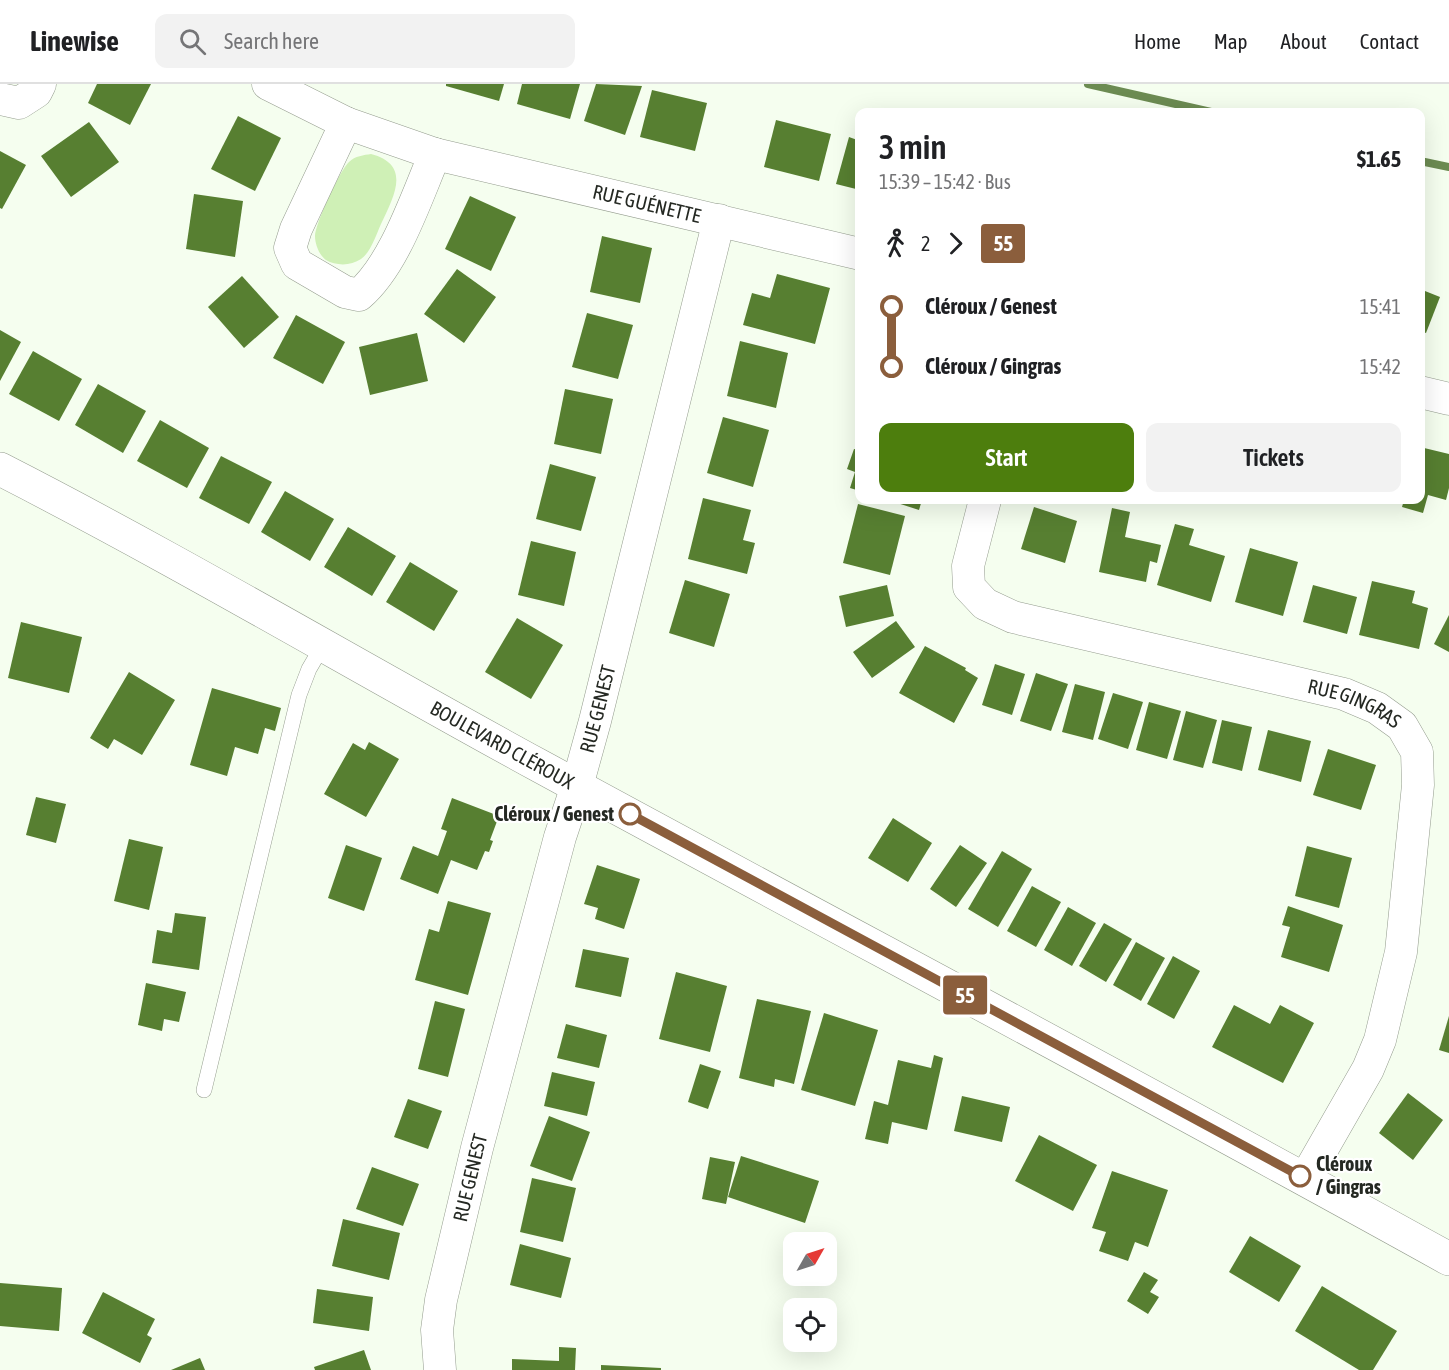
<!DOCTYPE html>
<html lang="en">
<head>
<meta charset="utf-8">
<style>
  body { margin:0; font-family:"Asap Condensed",sans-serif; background:#f2f2f2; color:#202124; height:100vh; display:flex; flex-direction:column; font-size:22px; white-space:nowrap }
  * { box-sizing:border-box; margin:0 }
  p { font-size:20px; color:#757577 }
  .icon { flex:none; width:33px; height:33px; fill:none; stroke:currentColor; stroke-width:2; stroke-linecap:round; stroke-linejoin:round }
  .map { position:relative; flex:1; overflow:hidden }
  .drawer { position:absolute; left:855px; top:24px; width:570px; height:396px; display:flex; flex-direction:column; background:#fff; border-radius:12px; box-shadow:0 6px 24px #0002 }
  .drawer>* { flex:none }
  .badge { padding:0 12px; border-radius:4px; font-size:21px; line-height:39px }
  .needle { width:39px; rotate:51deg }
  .fabs { position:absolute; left:783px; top:1148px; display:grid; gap:12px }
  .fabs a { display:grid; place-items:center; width:54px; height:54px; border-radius:12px; background:#fff; box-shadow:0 6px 24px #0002; font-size:30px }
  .map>.badge { position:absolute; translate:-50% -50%; box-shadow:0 0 0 3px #fff }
  .legs { display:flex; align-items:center; gap:9px; height:66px; padding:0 24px; font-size:20px }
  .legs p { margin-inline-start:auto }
  .headline { display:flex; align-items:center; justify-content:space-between; height:102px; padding:0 24px }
  h1 { font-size:33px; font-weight:600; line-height:45px }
  .primary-button { display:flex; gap:12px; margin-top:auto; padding:12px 24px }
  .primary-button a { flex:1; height:69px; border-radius:12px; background:#4d7e0d; color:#fff; font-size:24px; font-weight:600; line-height:69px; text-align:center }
  .primary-button a+a { background:#f2f2f2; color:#202124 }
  ul { padding:0 24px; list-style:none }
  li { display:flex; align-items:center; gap:21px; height:60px; font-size:22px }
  li i { display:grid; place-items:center; width:9px; height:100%; margin:0 8px; background:currentColor }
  li i::after { content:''; width:15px; height:15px; margin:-8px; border:4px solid; border-radius:50%; background:#fff }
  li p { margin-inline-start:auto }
  li:first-child i { background:linear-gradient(#0000 50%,currentColor 0) }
  li:last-child i { background:linear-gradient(currentColor 50%,#0000 0) }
  header { display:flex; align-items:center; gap:36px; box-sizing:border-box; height:84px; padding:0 30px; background:#fff; border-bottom:2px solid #e0e0e0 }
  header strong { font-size:28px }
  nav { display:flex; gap:33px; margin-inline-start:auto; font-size:21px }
  .search { width:420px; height:54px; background:#f2f2f2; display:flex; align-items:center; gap:15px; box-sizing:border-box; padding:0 21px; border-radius:12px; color:#757577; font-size:22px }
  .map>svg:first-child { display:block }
</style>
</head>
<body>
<header>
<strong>Linewise</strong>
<div class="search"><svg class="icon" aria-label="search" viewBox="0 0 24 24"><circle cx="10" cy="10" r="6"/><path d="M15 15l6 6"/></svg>Search here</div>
<nav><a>Home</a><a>Map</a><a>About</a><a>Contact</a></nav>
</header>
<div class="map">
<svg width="1449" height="1286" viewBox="0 0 1449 1286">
  <rect width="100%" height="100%" fill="#f5feef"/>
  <path fill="#cff0b6" d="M 371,70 C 412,81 394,112 381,140 C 376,151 371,168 361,175 C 351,182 336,182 326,176 C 319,171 315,160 315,152 C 315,140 340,86 349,78 C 355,72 364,71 371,70 Z"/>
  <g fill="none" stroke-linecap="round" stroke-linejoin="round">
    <g stroke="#6c8b52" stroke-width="8">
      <path d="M 1088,0 L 1211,28"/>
      <path d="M 1420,77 L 1449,83"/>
    </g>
  </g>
  <g fill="#577f31">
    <path d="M 97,0 L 151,0 L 130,41 L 88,19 Z"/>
    <path d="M 446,0 L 504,0 L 499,17 L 446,2 Z"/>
    <path d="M 522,0 L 580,0 L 570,35 L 517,20 Z"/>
    <path d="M 596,0 L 642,2 L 625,51 L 584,37 Z"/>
    <path d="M 652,6 L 707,19 L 695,67 L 640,53 Z"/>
    <path d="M 238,32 L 281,54 L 255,107 L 211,85 Z"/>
    <path d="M 776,36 L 831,50 L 819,97 L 764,83 Z"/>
    <path d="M 89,38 L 119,78 L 71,113 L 41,72 Z"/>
    <path d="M 849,53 L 860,57 L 860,106 L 836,100 Z"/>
    <path d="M 0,67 L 26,81 L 2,125 L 0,124 Z"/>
    <path d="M 194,110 L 243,117 L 235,173 L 186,165 Z"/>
    <path d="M 470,112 L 516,133 L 491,187 L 445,165 Z"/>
    <path d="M 602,152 L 652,164 L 640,219 L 590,208 Z"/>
    <path d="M 457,185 L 496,213 L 464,259 L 424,230 Z"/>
    <path d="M 777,190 L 830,204 L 815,260 L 743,241 L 752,209 L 770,214 Z"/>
    <path d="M 242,192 L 279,233 L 244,264 L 208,223 Z"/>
    <path d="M 1420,205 L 1440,213 L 1426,249 L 1420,247 Z"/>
    <path d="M 587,229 L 633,241 L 618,295 L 572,283 Z"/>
    <path d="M 296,231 L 345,258 L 323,300 L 273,274 Z"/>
    <path d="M 0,246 L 21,258 L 0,297 Z"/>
    <path d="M 417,249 L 428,297 L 370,311 L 359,263 Z"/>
    <path d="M 740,257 L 788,269 L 776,324 L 727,312 Z"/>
    <path d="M 33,267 L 82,295 L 59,337 L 9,310 Z"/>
    <path d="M 98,300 L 146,327 L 123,369 L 75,341 Z"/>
    <path d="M 565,305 L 613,315 L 601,370 L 554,360 Z"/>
    <path d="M 723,333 L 769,346 L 753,403 L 707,389 Z"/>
    <path d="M 160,336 L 209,364 L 187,404 L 137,377 Z"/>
    <path d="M 1420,363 L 1449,370 L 1449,404 L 1446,416 L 1428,411 L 1423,429 L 1402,423 L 1404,416 L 1420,416 Z"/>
    <path d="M 854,365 L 860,366 L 860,407 L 850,404 L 855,388 L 847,385 Z"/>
    <path d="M 221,372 L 272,398 L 249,440 L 199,414 Z"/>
    <path d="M 550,380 L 596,393 L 581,447 L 536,435 Z"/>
    <path d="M 285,407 L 334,435 L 310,477 L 261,448 Z"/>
    <path d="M 703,414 L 751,426 L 743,456 L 755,459 L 747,490 L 688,475 Z"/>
    <path d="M 888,416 L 922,416 L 919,426 Z"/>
    <path d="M 858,420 L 905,432 L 890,491 L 843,479 Z"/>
    <path d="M 1034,423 L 1077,437 L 1065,479 L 1021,465 Z"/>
    <path d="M 1112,424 L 1130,428 L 1125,453 L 1161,461 L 1157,479 L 1150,477 L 1146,498 L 1099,488 Z"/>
    <path d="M 1175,440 L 1194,445 L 1189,461 L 1225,472 L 1211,518 L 1157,501 Z"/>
    <path d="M 348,443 L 396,472 L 372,512 L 324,483 Z"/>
    <path d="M 531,457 L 576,468 L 564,522 L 518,511 Z"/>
    <path d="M 1250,464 L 1298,478 L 1283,532 L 1235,518 Z"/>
    <path d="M 410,478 L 458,507 L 434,547 L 386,518 Z"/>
    <path d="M 685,496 L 730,510 L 714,563 L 669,549 Z"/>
    <path d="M 1372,497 L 1415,507 L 1412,519 L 1428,524 L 1419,565 L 1359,551 Z"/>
    <path d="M 887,501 L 894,532 L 846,543 L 839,512 Z"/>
    <path d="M 1313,501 L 1357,513 L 1347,550 L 1303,538 Z"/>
    <path d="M 1449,531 L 1449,568 L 1434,560 Z"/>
    <path d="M 517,534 L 563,561 L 531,615 L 485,588 Z"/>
    <path d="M 896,537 L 915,563 L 872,594 L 853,568 Z"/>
    <path d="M 21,538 L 82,553 L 69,609 L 8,594 Z"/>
    <path d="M 925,562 L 966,584 L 965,586 L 978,594 L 954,639 L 899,609 Z"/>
    <path d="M 995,580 L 1025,590 L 1012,631 L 982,621 Z"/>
    <path d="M 129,588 L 175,616 L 142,671 L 114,655 L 108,665 L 90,654 Z"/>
    <path d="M 1036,589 L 1068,600 L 1051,647 L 1020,637 Z"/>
    <path d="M 1075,600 L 1105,608 L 1093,656 L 1062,648 Z"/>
    <path d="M 212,604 L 281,624 L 275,647 L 265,644 L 258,670 L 235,663 L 227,692 L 190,681 Z"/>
    <path d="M 1113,609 L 1143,618 L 1128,665 L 1098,655 Z"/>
    <path d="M 1149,618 L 1181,627 L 1167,675 L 1136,666 Z"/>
    <path d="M 1186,627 L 1217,636 L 1203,684 L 1173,676 Z"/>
    <path d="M 1222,636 L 1252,643 L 1242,687 L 1212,679 Z"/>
    <path d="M 1268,646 L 1311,657 L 1301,698 L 1258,686 Z"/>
    <path d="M 369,658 L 399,675 L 366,733 L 324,710 L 353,659 L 365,666 Z"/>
    <path d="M 1328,665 L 1376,681 L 1361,726 L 1313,711 Z"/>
    <path d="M 36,713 L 66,720 L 56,759 L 26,751 Z"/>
    <path d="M 452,714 L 499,732 L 490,756 L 493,757 L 489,768 L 485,767 L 477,786 L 451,776 L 438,810 L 400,795 L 413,762 L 438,772 L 447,747 L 441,745 Z"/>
    <path d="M 893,734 L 932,759 L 908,798 L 868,774 Z"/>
    <path d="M 129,755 L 163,763 L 149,826 L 114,817 Z"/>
    <path d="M 346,761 L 382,774 L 364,827 L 328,814 Z"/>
    <path d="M 960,761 L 987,779 L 956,823 L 930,805 Z"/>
    <path d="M 1307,762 L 1352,774 L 1339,824 L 1295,812 Z"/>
    <path d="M 1002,767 L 1032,785 L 998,843 L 968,825 Z"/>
    <path d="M 597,781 L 640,795 L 624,845 L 595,835 L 598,824 L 584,820 Z"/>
    <path d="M 1032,802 L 1061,818 L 1036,863 L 1007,847 Z"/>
    <path d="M 448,817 L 491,829 L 468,911 L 415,896 L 429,845 L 439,848 Z"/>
    <path d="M 1288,822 L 1343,841 L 1329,888 L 1281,873 L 1290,843 L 1282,841 Z"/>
    <path d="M 1068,823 L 1096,839 L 1072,882 L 1044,866 Z"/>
    <path d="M 175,829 L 206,833 L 199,886 L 152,879 L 157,846 L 172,849 Z"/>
    <path d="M 1104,839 L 1132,855 L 1106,898 L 1079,882 Z"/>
    <path d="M 1136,858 L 1165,874 L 1141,917 L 1113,901 Z"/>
    <path d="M 583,865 L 629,874 L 621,913 L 575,903 Z"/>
    <path d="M 1173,872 L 1200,887 L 1174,935 L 1147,920 Z"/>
    <path d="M 676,888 L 727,902 L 710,968 L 659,955 Z"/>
    <path d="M 146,899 L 186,908 L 179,938 L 164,935 L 162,947 L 138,941 Z"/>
    <path d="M 757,915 L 811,927 L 794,1000 L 775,995 L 774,1003 L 739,994 Z"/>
    <path d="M 435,917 L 465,925 L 448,993 L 418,985 Z"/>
    <path d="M 1234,921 L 1270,940 L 1280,921 L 1314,939 L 1283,999 L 1212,963 Z"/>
    <path d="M 824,929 L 878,946 L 855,1022 L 801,1006 Z"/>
    <path d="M 1449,932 L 1449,969 L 1439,966 Z"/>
    <path d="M 566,940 L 607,951 L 599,984 L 557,974 Z"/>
    <path d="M 934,971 L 943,974 L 927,1046 L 892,1038 L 888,1060 L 865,1055 L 874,1017 L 888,1021 L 898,976 L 931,984 Z"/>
    <path d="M 700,980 L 721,987 L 708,1025 L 688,1018 Z"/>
    <path d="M 552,988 L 595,998 L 587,1032 L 544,1022 Z"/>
    <path d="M 1408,1009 L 1443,1036 L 1413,1076 L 1379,1049 Z"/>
    <path d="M 962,1012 L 1010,1023 L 1002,1058 L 954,1047 Z"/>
    <path d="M 408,1015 L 442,1027 L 428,1065 L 394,1053 Z"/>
    <path d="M 549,1032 L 590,1048 L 572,1097 L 530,1082 Z"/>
    <path d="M 1039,1051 L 1097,1081 L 1073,1127 L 1015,1097 Z"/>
    <path d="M 741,1072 L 819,1097 L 805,1139 L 728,1113 Z"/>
    <path d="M 710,1073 L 735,1078 L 726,1120 L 702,1115 Z"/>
    <path d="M 372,1083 L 419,1100 L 403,1142 L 356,1125 Z"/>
    <path d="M 1112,1087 L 1168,1106 L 1148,1163 L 1135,1158 L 1128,1177 L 1099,1167 L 1106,1148 L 1092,1144 Z"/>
    <path d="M 532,1094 L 576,1104 L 563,1158 L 520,1148 Z"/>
    <path d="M 343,1135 L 400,1149 L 389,1196 L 332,1182 Z"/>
    <path d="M 1250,1152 L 1301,1182 L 1279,1218 L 1229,1188 Z"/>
    <path d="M 520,1160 L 571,1174 L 561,1214 L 510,1201 Z"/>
    <path d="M 1144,1188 L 1158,1196 L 1150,1208 L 1159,1213 L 1148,1230 L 1127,1217 Z"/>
    <path d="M 0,1199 L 62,1204 L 59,1247 L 0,1242 Z"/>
    <path d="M 1322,1202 L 1397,1247 L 1373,1286 L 1359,1286 L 1295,1247 Z"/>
    <path d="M 317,1205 L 373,1213 L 369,1247 L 313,1239 Z"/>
    <path d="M 103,1208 L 155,1235 L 147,1251 L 152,1254 L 140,1279 L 82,1249 Z"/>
    <path d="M 559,1263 L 576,1264 L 575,1286 L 512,1286 L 512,1275 L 559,1277 Z"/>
    <path d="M 364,1266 L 371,1286 L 315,1286 L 314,1283 Z"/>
    <path d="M 200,1274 L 205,1286 L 171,1286 Z"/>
    <path d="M 601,1281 L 661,1284 L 661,1286 L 601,1286 Z"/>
  </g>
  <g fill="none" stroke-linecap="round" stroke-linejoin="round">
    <g stroke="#949c8e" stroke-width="16">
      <path id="service" d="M 204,1006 L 299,611 L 309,585 L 323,561"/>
    </g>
    <g stroke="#949c8e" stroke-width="33">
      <g id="minor">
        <path id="s1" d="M 268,0 L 346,39 L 435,70 L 860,170"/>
        <path d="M 0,15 L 19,19 L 36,8 L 40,0"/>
        <path d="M 346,39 L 296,145 L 290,164 L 297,180 L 345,208 L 359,211 C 395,180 416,114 435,70"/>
        <path d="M 1420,308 L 1449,315"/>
        <path id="s2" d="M 985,416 L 968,482 L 969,503 L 985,520 L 1013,533 L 1344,610 L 1377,624 L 1402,642 L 1417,668 L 1418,701 L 1401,868 L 1380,956 L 1368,985 L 1305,1095"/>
        <path id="s3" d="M 440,1286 L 437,1246 L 441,1216 L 477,1064 L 560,753 L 577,702 L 595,637 L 719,136"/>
      </g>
    </g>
    <g stroke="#949c8e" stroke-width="34">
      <g id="tertiary">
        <path id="s4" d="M 0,385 C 182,478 358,583 538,681 C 841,846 1147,1007 1449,1175"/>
      </g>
    </g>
    <use href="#service" stroke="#fff" stroke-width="15"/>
    <use href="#minor" stroke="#fff" stroke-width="32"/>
    <use href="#tertiary" stroke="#fff" stroke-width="33"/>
  </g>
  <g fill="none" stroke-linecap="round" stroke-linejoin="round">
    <g stroke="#fff" stroke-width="14">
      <path id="line-1" d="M 630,730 L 1300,1092"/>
    </g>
    <use href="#line-1" stroke="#8b5e3c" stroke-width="9"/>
  </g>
  <g fill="#fff" stroke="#8b5e3c" stroke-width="3">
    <circle cx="630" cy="730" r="10"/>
    <circle cx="1300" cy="1092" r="10"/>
  </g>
  <g text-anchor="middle" stroke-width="4.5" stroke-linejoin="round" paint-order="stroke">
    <g font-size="20" fill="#252923" stroke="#fff">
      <text dy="7" stroke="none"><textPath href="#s1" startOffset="399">RUE GUÉNETTE</textPath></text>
      <text dy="7" stroke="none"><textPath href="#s3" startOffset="682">RUE GENEST</textPath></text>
      <text dy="7" stroke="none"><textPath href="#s2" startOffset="496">RUE GINGRAS</textPath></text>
      <text dy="7" stroke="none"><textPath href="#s4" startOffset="573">BOULEVARD CLÉROUX</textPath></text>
      <text dy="7" stroke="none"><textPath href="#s3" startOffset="196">RUE GENEST</textPath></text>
    </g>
    <g font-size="20" font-weight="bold" fill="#252923" stroke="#fff" text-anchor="end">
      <text x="614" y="737">Cléroux / Genest</text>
      <text x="1316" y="1087" text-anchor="start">Cléroux<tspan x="1316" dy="23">/ Gingras</tspan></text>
    </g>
  </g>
</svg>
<div class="fabs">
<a><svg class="needle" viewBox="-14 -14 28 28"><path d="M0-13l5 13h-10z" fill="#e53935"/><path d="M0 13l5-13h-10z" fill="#757577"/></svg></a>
<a><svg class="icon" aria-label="locate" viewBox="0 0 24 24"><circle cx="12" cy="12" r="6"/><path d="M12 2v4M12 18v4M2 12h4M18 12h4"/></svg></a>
</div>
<b class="badge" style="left:965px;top:911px;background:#8b5e3c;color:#fff">55</b>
<section class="drawer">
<div class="headline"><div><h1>3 min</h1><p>15:39 – 15:42 · Bus</p></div><b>$1.65</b></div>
<div class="legs"><svg class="icon" aria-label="walk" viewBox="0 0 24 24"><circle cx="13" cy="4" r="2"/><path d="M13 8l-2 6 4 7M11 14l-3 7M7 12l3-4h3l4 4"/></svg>2<svg class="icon" aria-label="forward" viewBox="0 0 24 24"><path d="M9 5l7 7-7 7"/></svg><b class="badge" style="background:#8b5e3c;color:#fff">55</b></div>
<ul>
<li><i style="color:#8b5e3c"></i><b>Cléroux / Genest</b><p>15:41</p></li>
<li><i style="color:#8b5e3c"></i><b>Cléroux / Gingras</b><p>15:42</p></li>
</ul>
<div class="primary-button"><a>Start</a><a>Tickets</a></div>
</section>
</div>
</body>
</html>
